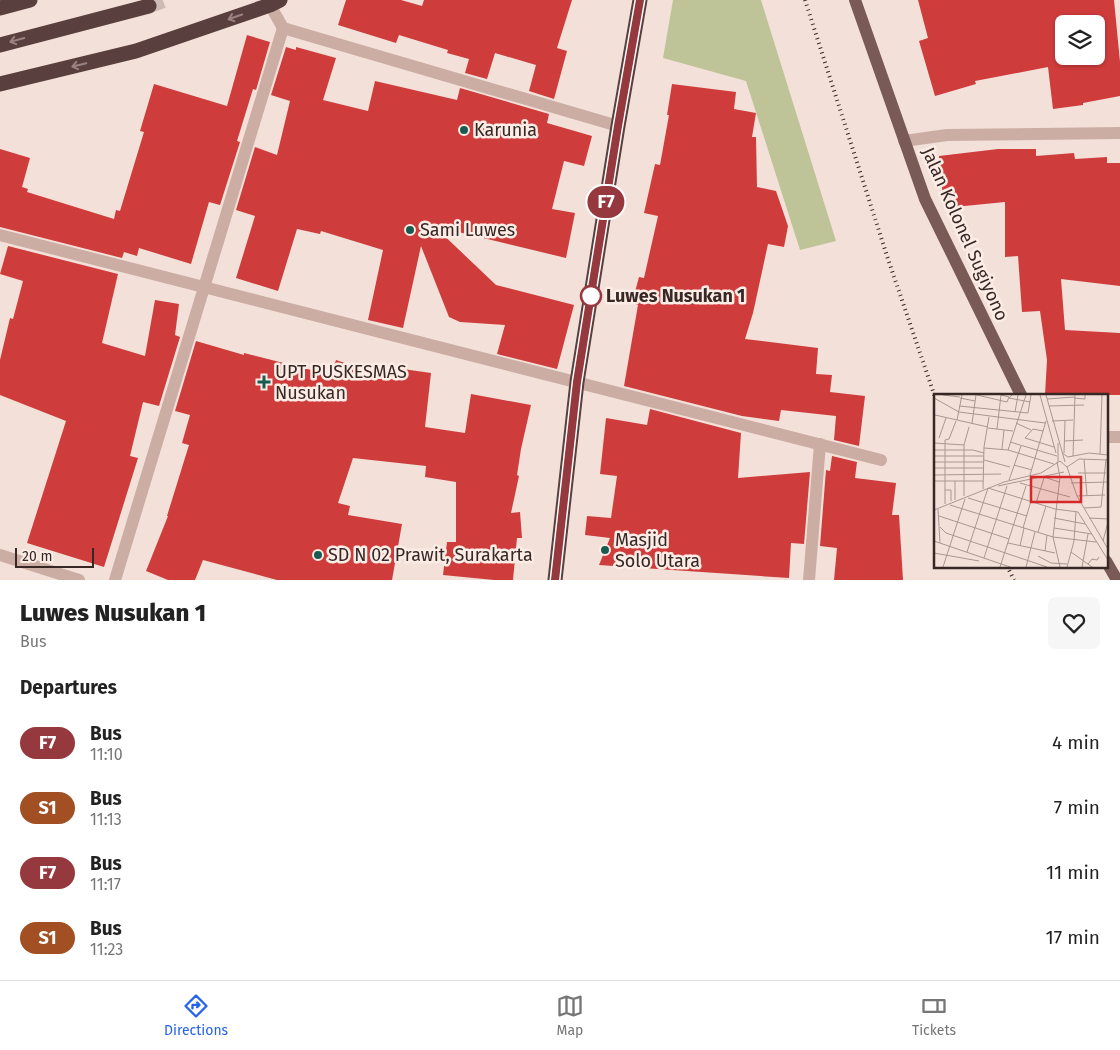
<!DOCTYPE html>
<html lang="en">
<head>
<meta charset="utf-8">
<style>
  body { margin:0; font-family:"Fira Sans",sans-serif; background:#f6f6f6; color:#222; height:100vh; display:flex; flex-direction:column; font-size:19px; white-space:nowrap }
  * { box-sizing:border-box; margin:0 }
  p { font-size:16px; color:#767676 }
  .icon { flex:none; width:28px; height:28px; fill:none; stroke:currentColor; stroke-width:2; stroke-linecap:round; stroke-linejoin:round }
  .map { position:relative; height:580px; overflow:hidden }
  .drawer { display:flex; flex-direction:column; background:#fff; flex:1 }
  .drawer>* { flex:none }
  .badge { padding:0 10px; border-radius:16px; font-size:18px; line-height:32px }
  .tools { position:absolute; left:1055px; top:15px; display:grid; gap:10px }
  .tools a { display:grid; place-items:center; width:50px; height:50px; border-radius:8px; background:#fff; box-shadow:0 1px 4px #0004; font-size:25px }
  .scale { position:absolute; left:15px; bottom:12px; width:79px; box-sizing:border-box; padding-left:5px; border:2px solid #372826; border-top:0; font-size:14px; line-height:18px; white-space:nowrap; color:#372826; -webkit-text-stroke:4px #fbece6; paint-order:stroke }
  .map>.badge { position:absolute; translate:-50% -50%; box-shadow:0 0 0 2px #fff }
  h2 { padding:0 20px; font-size:19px; line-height:45px }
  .round { display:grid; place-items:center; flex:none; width:52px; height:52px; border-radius:8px; background:#f6f6f6 }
  .headline { display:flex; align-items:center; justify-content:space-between; height:85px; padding:0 20px }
  h1 { font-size:24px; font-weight:800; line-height:38px }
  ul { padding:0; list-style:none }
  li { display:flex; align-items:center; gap:15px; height:65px; padding:0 20px }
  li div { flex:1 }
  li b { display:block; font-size:19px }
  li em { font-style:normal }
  li .badge { min-width:55px; font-weight:700; text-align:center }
  .menu { display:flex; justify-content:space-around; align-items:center; height:70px; border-top:1px solid #e0e0e0; background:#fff; font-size:14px; color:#767676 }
  .menu a { display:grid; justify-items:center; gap:2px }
  .menu .on { color:#2563eb }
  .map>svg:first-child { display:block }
</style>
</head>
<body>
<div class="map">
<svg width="1120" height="580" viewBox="0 0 1120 580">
  <rect width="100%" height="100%" fill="#f3e1d9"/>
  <path fill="#bfc398" d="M 673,0 L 761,0 L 836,241 L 800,250 L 746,81 L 663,58 Z"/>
  <g fill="#cf3c3c" fill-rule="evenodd">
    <path d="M 346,0 L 401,0 L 422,6 L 424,0 L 572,0 L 557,48 L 567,51 L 554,99 L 529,91 L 536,65 L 495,53 L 487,79 L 465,73 L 469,59 L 447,53 L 448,50 L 399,35 L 396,43 L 338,25 Z"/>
    <path d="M 918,0 L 1114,0 L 1120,62 L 1120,96 L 1083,103 L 1083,105 L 1053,109 L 1048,67 L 975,81 L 976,84 L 935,96 L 919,41 L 928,38 ZM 1064,24 L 1096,24 L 1096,56 L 1064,56 Z"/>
    <path d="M 247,35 L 270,42 L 256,90 L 253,89 L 237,141 L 240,142 L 220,205 L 209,202 L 191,264 L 139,248 L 137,256 L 124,252 L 122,258 L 0,227 L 0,149 L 30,158 L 22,187 L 28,189 L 27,192 L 114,219 L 116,210 L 120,211 L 144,132 L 140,131 L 154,84 L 227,106 Z"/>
    <path d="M 286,47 L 296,50 L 296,47 L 336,58 L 323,100 L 368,111 L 375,81 L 457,100 L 460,88 L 549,114 L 547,123 L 592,136 L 584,166 L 564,161 L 552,209 L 575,213 L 566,258 L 434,226 L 496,285 L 574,305 L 557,369 L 497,354 L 505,325 L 460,322 L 449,317 L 421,246 L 403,328 L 368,320 L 383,250 L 321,231 L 320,234 L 297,229 L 278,291 L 236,278 L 255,216 L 236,210 L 255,147 L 277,155 L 290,101 L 271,95 Z"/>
    <path d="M 672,84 L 736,92 L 734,109 L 756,113 L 752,137 L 756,137 L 757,187 L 776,191 L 788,226 L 784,247 L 768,244 L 753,313 L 745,339 L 818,348 L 816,374 L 832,375 L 830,392 L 865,396 L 859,446 L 834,440 L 836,416 L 781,410 L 779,421 L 742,416 L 624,386 L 638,305 L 632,303 L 639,277 L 644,278 L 658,216 L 644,213 L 655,164 L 660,165 L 669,115 L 667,115 Z"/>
    <path d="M 998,149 L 1036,149 L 1036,156 L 1074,153 L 1075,159 L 1107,157 L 1107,163 L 1120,163 L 1120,286 L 1061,279 L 1065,330 L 1120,333 L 1120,395 L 1045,395 L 1047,360 L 1040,311 L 1022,312 L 1018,256 L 1005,257 L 1005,202 L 944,208 L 939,156 Z"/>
    <path d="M 8,246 L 118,274 L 102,343 L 145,356 L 155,300 L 179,304 L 175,335 L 180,337 L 159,406 L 143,402 L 130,456 L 138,458 L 104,567 L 27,543 L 66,421 L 0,395 L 0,360 L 10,318 L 13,319 L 23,281 L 0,274 Z"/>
    <path d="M 196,341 L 244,355 L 244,353 L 331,375 L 336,360 L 394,380 L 396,368 L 431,373 L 425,427 L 465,433 L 471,394 L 531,405 L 521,449 L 517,475 L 519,476 L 511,513 L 520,512 L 522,538 L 517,538 L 513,580 L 494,580 L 443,575 L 447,542 L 456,542 L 456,482 L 425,477 L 426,466 L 353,458 L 338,503 L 350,506 L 348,515 L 402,524 L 392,580 L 277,580 L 203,560 L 195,580 L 168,580 L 146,571 L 168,516 L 167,516 L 189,445 L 182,443 L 190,415 L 175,411 Z"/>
    <path d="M 650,409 L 741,433 L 738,478 L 810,472 L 804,544 L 791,543 L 789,578 L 599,565 L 610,538 L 585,535 L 587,516 L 611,518 L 617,476 L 600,474 L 606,418 L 647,425 Z"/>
    <path d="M 832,456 L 857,462 L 855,478 L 896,483 L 892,515 L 899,515 L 903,580 L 834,580 L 837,548 L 820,546 L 826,470 L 830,471 Z"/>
  </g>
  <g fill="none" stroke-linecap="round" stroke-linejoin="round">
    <path stroke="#cdbcb5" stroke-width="15" stroke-dasharray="15 8" stroke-linecap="butt" d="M 149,6 L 165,0"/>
    <g stroke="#ccada4" stroke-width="12">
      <path d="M 270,5 L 283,28 L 618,126"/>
      <path d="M 904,141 L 947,135 L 1120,133"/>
      <path d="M 0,235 L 881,460"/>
      <path d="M 1106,437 L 1120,437"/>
      <path d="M 0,555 L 79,580"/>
      <path d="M 115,580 L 283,28"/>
      <path d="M 809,580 L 820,444"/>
    </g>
    <g stroke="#7a5a56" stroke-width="12">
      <path d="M 855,0 L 925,199 L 1021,395"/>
      <path d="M 1106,561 L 1117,580"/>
    </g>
    <g stroke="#593f3d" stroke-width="15">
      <path d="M 0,8 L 30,0"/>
      <path d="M 0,45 L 149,6"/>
      <path d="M 0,84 L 136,51 L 270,5 L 280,0"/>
      <path d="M 555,580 L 577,382 L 618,126 L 640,0"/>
    </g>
    <g stroke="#372826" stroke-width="4" stroke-dasharray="1 4" stroke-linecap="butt">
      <path d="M 805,0 L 888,259 L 935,397"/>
      <path d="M 1007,566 L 1014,580"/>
    </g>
  </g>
  <defs><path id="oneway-shaft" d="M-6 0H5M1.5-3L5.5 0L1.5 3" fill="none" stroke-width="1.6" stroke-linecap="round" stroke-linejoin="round" transform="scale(1.25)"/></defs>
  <g stroke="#9a8481">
    <use href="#oneway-shaft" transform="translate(235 17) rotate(161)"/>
    <use href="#oneway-shaft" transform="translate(17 40) rotate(165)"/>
    <use href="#oneway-shaft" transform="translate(79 65) rotate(166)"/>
  </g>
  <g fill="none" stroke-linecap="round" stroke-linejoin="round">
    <g stroke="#fff" stroke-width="11">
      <path id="line" d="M 555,580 L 577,382 L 618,126 L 640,0"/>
    </g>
    <use href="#line" stroke="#96393f" stroke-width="8"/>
  </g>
  <g fill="#195b50" stroke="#fbece6" stroke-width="2">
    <circle cx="464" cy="130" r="5"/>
    <circle cx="410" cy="230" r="5"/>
    <path d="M261.5 374.5h5v5h5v5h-5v5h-5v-5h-5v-5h5z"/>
    <circle cx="605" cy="550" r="5"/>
    <circle cx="318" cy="555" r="5"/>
  </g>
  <circle fill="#fff" stroke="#96393f" stroke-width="2.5" cx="591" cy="296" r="10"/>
  <g text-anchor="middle" stroke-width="5" stroke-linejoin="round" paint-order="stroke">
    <g font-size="18" fill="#372826" stroke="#fbece6" text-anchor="start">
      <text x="474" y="136">Karunia</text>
      <text x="420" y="236">Sami Luwes</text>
      <text x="275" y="378">UPT PUSKESMAS<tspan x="275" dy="21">Nusukan</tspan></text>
      <text x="615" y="546">Masjid<tspan x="615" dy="21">Solo Utara</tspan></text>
      <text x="328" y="561">SD N 02 Prawit, Surakarta</text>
    </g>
    <g font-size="18" fill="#372826" stroke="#fbece6">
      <text transform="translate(965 234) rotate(66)" y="6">Jalan Kolonel Sugiyono</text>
    </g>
    <g font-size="18" font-weight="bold" fill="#372826" stroke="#fbece6" text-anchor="start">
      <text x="606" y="302">Luwes Nusukan 1</text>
    </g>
  </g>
  <g transform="translate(934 394)">
    <rect width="174" height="174" fill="#f3e1d9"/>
    <path fill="none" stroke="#a89791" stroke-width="1" d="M 9,1 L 26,3M 43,1 L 73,8 L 75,3 L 67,1M 78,1 L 75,4 L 96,8M 92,1 L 74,56 L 120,70M 106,1 L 122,59M 112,1 L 131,68M 0,4 L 25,18 L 111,29M 26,4 L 41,7M 140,4 L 151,5 L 151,1M 113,5 L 140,3M 25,12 L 94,19 L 97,1M 115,12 L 150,11M 81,18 L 84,1M 1,21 L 54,33M 23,26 L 28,1M 118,27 L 139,26M 38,29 L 42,1M 82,29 L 97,36M 54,34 L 79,37M 63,35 L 67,1M 109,37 L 99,35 L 91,44 L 120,53M 5,44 L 12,24M 11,46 L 11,110M 11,46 L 15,45 L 22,27M 130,47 L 149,46M 76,48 L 123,62M 0,49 L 30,51M 50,54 L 74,56M 68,55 L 70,36M 0,56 L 39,56 L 50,59M 128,59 L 134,63 L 155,59 L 174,61M 130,59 L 131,27M 166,60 L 168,1M 0,62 L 50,62M 139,62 L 141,1M 150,65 L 153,102M 50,66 L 76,73M 0,68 L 50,68M 123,68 L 126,83 L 119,143 L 126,173M 124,68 L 124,49M 80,71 L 98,76M 133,73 L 143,102 L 174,155M 133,73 L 145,65 L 174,66M 0,74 L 50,74M 144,79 L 172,79M 0,81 L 67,80M 96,81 L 112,27M 110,83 L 125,88M 75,86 L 87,52M 0,87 L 49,87M 21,87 L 21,106M 86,89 L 136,103M 137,89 L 174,88M 64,92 L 130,78M 49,95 L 50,53 L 55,23M 11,96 L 17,96 L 17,107M 30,102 L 30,51 L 35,33M 143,102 L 171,101M 34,104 L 93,122M 102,109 L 110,84M 16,111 L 119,143 L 162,148M 150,114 L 167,113 L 172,65M 4,115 L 6,149M 0,116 L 70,88 L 107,79 L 126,67 L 133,73M 5,122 L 75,145M 120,124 L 151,130M 155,124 L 174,125M 6,133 L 12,139 L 113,173M 89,134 L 97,107M 120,134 L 158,140M 104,138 L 112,112M 0,147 L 76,173M 169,147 L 174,128M 74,149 L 121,159M 86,152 L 90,134M 111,157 L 113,141M 33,158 L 54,94 L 121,115 L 144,118 L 174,166M 137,158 L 158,173M 0,159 L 45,167M 104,162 L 117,169 L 133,170M 50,164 L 73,92M 154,170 L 158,165 L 163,166 L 165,163M 9,173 L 31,105M 66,173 L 92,92M 92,173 L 101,138M 133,173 L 140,147 L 142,118M 148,173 L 154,140"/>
    <path fill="#d62828" fill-opacity="0.15" stroke="#d62828" stroke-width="2.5" d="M 97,83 L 147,83 L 147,108 L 97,108 Z"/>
    <rect width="174" height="174" fill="none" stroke="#372826" stroke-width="2.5"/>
  </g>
</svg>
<div class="tools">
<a><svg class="icon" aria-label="layers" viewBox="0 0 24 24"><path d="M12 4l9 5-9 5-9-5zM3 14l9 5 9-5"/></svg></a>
</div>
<div class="scale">20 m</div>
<b class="badge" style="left:606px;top:202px;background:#96393f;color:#fff">F7</b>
</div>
<section class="drawer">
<div class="headline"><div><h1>Luwes Nusukan 1</h1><p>Bus</p></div><a class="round"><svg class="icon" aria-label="heart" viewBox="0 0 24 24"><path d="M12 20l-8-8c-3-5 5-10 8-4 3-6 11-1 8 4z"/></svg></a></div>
<h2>Departures</h2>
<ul>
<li><span class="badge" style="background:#96393f;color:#fff">F7</span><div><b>Bus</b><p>11:10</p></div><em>4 min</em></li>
<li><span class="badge" style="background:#a14f23;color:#fff">S1</span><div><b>Bus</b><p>11:13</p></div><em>7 min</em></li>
<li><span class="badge" style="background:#96393f;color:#fff">F7</span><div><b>Bus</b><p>11:17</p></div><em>11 min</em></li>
<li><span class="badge" style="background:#a14f23;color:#fff">S1</span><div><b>Bus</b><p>11:23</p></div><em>17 min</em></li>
</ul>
</section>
<nav class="menu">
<a class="on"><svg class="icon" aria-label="directions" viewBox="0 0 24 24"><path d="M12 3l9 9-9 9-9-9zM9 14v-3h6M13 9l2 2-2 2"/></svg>Directions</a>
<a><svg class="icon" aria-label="map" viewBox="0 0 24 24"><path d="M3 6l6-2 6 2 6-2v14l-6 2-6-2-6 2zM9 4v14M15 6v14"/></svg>Map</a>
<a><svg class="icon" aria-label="tickets" viewBox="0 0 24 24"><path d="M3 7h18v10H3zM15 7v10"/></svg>Tickets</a>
</nav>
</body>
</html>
